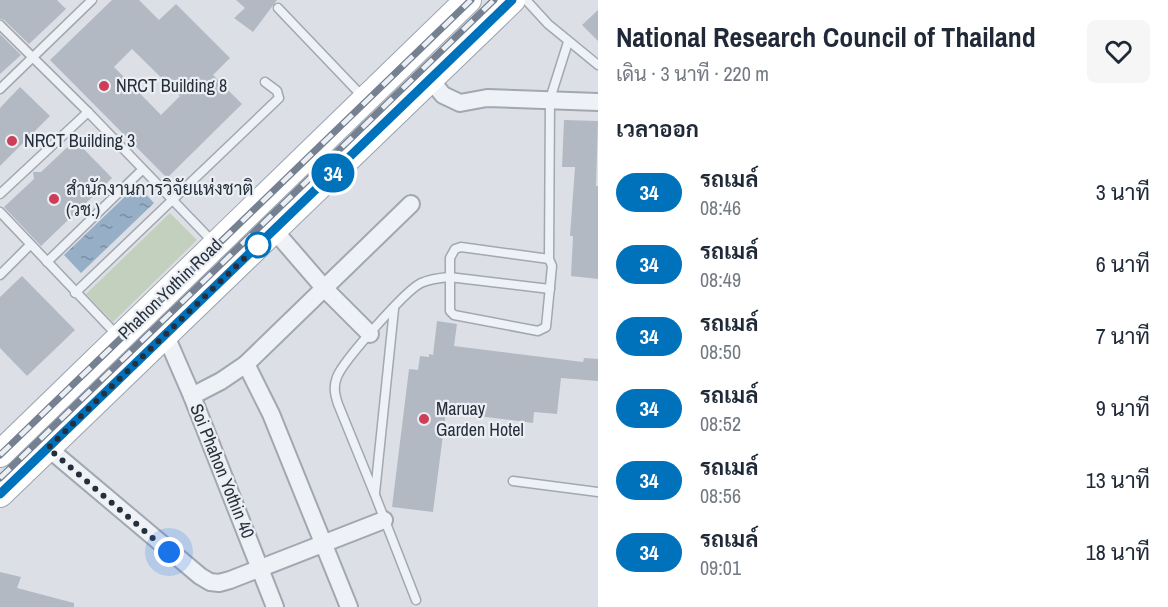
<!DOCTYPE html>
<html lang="th">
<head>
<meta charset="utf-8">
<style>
  body { margin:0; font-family:"Archivo Narrow",Sarabun,sans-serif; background:#f6f6f7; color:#1f2937; height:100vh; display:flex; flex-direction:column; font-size:22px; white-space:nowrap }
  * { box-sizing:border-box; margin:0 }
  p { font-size:20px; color:#747a83 }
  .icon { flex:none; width:33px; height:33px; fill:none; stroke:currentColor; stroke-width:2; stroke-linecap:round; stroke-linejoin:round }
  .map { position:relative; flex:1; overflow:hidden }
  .details { display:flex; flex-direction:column; background:#fff; width:570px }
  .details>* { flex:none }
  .badge { padding:0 12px; border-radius:20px; font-size:21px; line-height:39px }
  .you { position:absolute; width:30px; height:30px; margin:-15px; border:4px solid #fff; border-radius:50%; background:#1a73e8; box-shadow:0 0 0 9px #1a73e833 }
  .map>.badge { position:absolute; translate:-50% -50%; box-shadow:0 0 0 3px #fff }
  h2 { padding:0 18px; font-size:22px; line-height:54px }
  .round { display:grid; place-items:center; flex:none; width:63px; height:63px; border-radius:9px; background:#f6f6f7 }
  .summary { display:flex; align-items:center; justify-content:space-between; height:102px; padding:0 18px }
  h1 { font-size:28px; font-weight:700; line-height:45px }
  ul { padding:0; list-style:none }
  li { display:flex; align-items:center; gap:18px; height:72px; padding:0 18px }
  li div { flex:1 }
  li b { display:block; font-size:22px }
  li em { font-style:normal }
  li .badge { min-width:66px; font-weight:700; text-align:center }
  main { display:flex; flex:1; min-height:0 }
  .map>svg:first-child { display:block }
</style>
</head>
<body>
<main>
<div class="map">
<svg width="598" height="607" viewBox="0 0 598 607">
  <defs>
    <pattern id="water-ripples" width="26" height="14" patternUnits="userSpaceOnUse" patternTransform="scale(1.5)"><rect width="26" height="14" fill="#96afc7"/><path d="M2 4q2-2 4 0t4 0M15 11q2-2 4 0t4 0" fill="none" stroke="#7a8fa3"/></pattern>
  </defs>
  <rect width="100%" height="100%" fill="#dce0e6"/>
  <path fill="#c2d0bd" d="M 170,213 L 197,240 L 113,322 L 86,294 Z"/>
  <path fill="url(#water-ripples)" d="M 137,185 L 154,203 L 81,273 L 64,255 Z"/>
  <g fill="#b3b9c3" fill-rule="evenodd">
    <path d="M 0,0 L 57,0 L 66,9 L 29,44 L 4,20 L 0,19 Z"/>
    <path d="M 112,0 L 139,0 L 159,20 L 176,4 L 230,58 L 213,75 L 242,104 L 167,178 L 50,60 ZM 132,49 L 180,96 L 161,115 L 114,67 Z"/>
    <path d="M 236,0 L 277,0 L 253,32 L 234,18 L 245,8 Z"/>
    <path d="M 598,10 L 598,41 L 582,25 Z"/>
    <path d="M 0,34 L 21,55 L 0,74 Z"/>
    <path d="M 20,87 L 50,116 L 0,166 L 0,108 Z"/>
    <path d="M 564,120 L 598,121 L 596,186 L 598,186 L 598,279 L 571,276 L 573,236 L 570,236 L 575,167 L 562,167 Z"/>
    <path d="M 75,140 L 112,178 L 41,246 L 4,207 L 34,179 L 33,172 L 41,172 Z"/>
    <path d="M 22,276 L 75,330 L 27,376 L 0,348 L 0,297 Z"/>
    <path d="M 437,321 L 457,324 L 454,346 L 583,362 L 584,358 L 598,359 L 598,381 L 561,378 L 557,414 L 534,412 L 533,423 L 446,412 L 433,512 L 392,507 L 409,369 L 418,370 L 420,356 L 429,357 L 429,354 L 433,355 Z"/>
    <path d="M 0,572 L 21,577 L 17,588 L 74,603 L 74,607 L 0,607 Z"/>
  </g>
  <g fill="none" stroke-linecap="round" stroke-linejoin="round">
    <g stroke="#a2a7b0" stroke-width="11">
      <g id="lane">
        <path d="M 526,0 L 548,24 L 598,65"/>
        <path d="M 278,8 L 363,97"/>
        <path d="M 0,25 L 88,112 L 214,243"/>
        <path d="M 0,89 L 92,0"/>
        <path d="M 0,194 L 88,112"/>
        <path d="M 0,212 L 117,335"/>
        <path d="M 549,259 L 461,247 L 455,249 L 450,258 L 450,311 L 454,315 L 538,331 L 546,327 L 552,266 L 549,259 L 550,99 L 568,42"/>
        <path d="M 47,262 L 142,170"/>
        <path d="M 0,275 L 30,245"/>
        <path d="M 75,293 L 279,98 L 277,91 L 265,82"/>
        <path d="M 513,481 L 598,492"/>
        <path d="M 375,493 L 394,309"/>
        <path d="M 416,600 L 375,495 L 338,404 C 335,395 333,387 337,377 C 343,361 406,290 421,283 C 430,279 439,278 449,277 L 550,289"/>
      </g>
    </g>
    <g stroke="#a2a7b0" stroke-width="20">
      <g id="street">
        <path d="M 430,79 L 443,95 L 460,103 L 487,98 L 598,102"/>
        <path d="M 274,230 L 325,289 L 370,334"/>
        <path d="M 166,336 L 192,396 L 275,607"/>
        <path d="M 192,396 L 221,381 L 246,364"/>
        <path d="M 48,448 L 200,576 L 210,582 L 219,583 L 230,580 L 384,520"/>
        <path d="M 349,607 L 271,414 L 246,364 L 411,204"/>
      </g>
    </g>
    <g stroke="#9ba5b2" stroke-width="28">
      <g id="primary">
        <path d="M 0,454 L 468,0"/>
        <path d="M 0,494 L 512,0"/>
      </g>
    </g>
    <use href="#lane" stroke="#eef1f5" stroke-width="8"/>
    <use href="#street" stroke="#eef1f5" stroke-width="16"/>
    <use href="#primary" stroke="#fff" stroke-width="26"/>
    <g stroke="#758090" stroke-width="7">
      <g id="rail">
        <path d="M 0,455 L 471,0"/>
        <path d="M 0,478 L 494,0"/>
      </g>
    </g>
    <use href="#rail" stroke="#ebeff4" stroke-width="4.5" stroke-dasharray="14" stroke-linecap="butt"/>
  </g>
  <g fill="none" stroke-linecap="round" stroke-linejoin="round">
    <g stroke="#fff" stroke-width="14">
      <path id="line" d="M 0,494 L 512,0"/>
    </g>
    <use href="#line" stroke="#0072bc" stroke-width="9"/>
    <path stroke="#262f3c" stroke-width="6" stroke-dasharray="0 10.8" d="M 169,552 L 48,448 L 258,245"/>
  </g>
  <g fill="#ce3e58" stroke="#ebeff4" stroke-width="2">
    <circle cx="104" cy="86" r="6"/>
    <circle cx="12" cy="141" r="6"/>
    <circle cx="54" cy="199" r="6"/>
    <circle cx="424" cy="419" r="6"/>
  </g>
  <circle fill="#fff" stroke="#0072bc" stroke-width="3" cx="258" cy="245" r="12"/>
  <g text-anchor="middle" stroke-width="4.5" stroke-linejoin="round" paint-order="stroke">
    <g font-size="18" fill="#262f3c" stroke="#ebeff4" text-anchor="start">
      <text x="116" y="92">NRCT Building 8</text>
      <text x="24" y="147">NRCT Building 3</text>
      <text x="66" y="195">สำนักงานการวิจัยแห่งชาติ<tspan x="66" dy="21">(วช.)</tspan></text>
      <text x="436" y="415">Maruay<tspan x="436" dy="21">Garden Hotel</tspan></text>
    </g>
    <g font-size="18" fill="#262f3c" stroke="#ebeff4">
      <text transform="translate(170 289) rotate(-44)" y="6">Phahon Yothin Road</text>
      <text transform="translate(222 471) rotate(68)" y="6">Soi Phahon Yothin 40</text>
    </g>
  </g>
</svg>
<div class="you" style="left:169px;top:552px"></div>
<b class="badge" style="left:333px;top:173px;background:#0072bc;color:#fff">34</b>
</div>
<section class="details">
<div class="summary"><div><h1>National Research Council of Thailand</h1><p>เดิน · 3 นาที · 220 m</p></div><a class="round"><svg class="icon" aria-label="heart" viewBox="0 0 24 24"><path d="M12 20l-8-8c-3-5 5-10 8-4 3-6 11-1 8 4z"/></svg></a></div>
<h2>เวลาออก</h2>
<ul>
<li><span class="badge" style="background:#0072bc;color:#fff">34</span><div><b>รถเมล์</b><p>08:46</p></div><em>3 นาที</em></li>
<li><span class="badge" style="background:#0072bc;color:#fff">34</span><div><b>รถเมล์</b><p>08:49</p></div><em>6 นาที</em></li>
<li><span class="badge" style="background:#0072bc;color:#fff">34</span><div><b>รถเมล์</b><p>08:50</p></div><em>7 นาที</em></li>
<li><span class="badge" style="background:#0072bc;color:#fff">34</span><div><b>รถเมล์</b><p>08:52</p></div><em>9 นาที</em></li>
<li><span class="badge" style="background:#0072bc;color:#fff">34</span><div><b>รถเมล์</b><p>08:56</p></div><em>13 นาที</em></li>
<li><span class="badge" style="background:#0072bc;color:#fff">34</span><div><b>รถเมล์</b><p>09:01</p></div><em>18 นาที</em></li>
</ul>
</section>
</main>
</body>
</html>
